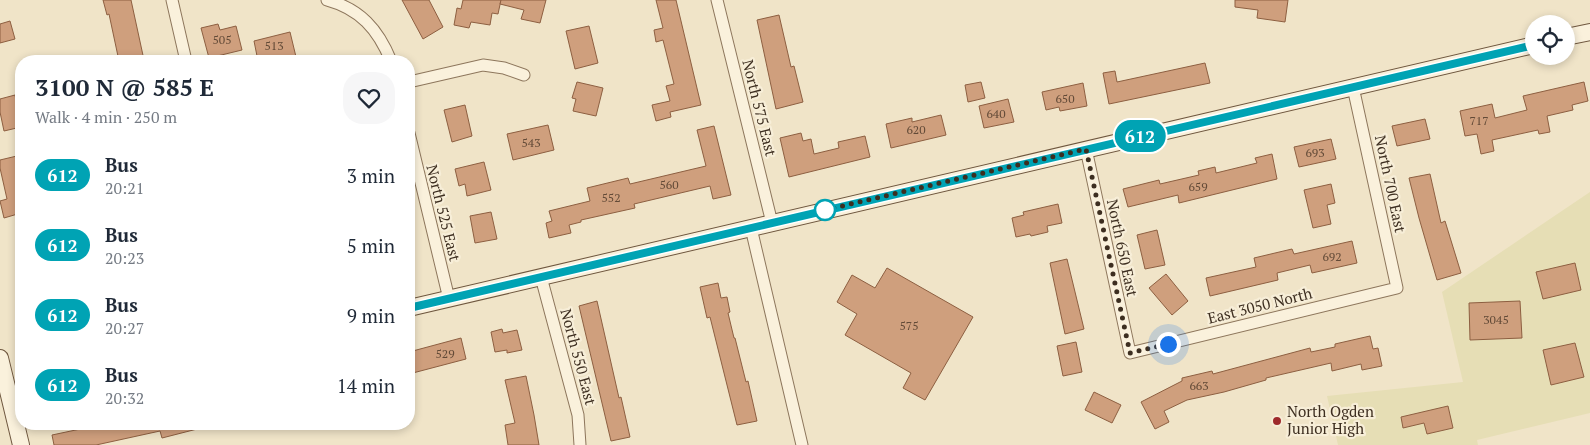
<!DOCTYPE html>
<html lang="en">
<head>
<meta charset="utf-8">
<style>
  body { margin:0; font-family:"PT Serif",serif; background:#f6f6f7; color:#1f2937; height:100vh; display:flex; flex-direction:column; font-size:19px; white-space:nowrap }
  * { box-sizing:border-box; margin:0 }
  p { font-size:16px; color:#747a83 }
  .icon { flex:none; width:28px; height:28px; fill:none; stroke:currentColor; stroke-width:2; stroke-linecap:round; stroke-linejoin:round }
  .map { position:relative; flex:1; overflow:hidden }
  .details { position:absolute; left:15px; top:55px; width:400px; height:375px; display:flex; flex-direction:column; background:#fff; border-radius:20px; box-shadow:0 2px 8px #0003 }
  .details>* { flex:none }
  .badge { padding:0 10px; border-radius:16px; font-size:18px; line-height:32px }
  .fabs { position:absolute; left:1525px; top:15px; display:grid; gap:10px }
  .fabs a { display:grid; place-items:center; width:50px; height:50px; border-radius:50%; background:#fff; box-shadow:0 2px 8px #0003; font-size:25px }
  .you { position:absolute; width:25px; height:25px; margin:-12px; border:4px solid #fff; border-radius:50%; background:#1a73e8; box-shadow:0 0 0 8px #1a73e833 }
  .map>.badge { position:absolute; translate:-50% -50%; box-shadow:0 0 0 2px #fff }
  .round { display:grid; place-items:center; flex:none; width:52px; height:52px; border-radius:20px; background:#f6f6f7 }
  .summary { display:flex; align-items:center; justify-content:space-between; height:85px; padding:0 20px }
  h1 { font-size:24px; font-weight:800; line-height:38px }
  ul { padding:0; list-style:none }
  li { display:flex; align-items:center; gap:15px; height:70px; padding:0 20px }
  li div { flex:1 }
  li b { display:block; font-size:19px }
  li em { font-style:normal }
  li .badge { min-width:55px; font-weight:700; text-align:center }
  .map>svg:first-child { display:block }
</style>
</head>
<body>
<div class="map">
<svg width="1590" height="445" viewBox="0 0 1590 445">
  <rect width="100%" height="100%" fill="#f0e4c8"/>
  <path fill="#e6deb5" d="M 1590,192 L 1590,413 L 1477,440 L 1478,445 L 1338,445 L 1327,396 L 1463,382 L 1442,292 Z"/>
  <g fill="#cf9f7d" stroke="#8d5f41">
    <path d="M 103,0 L 131,0 L 144,60 L 119,61 L 109,14 L 107,15 Z"/>
    <path d="M 402,0 L 429,0 L 443,27 L 423,39 Z"/>
    <path d="M 463,0 L 501,0 L 498,14 L 492,13 L 490,25 L 471,22 L 469,28 L 454,25 L 457,8 L 461,9 Z"/>
    <path d="M 501,0 L 546,0 L 540,23 L 521,19 L 524,10 L 500,4 Z"/>
    <path d="M 656,0 L 676,0 L 701,105 L 670,112 L 671,117 L 656,121 L 652,105 L 670,101 L 666,86 L 674,84 L 663,40 L 656,42 L 654,30 L 663,28 Z"/>
    <path d="M 1235,0 L 1288,0 L 1285,22 L 1257,18 L 1258,10 L 1235,7 Z"/>
    <path d="M 779,15 L 791,67 L 794,66 L 803,102 L 776,109 L 757,20 Z"/>
    <path d="M 10,21 L 15,39 L 0,43 L 0,24 Z"/>
    <path d="M 218,24 L 220,30 L 236,26 L 242,50 L 209,58 L 201,28 Z"/>
    <path d="M 589,26 L 598,63 L 575,69 L 566,31 Z"/>
    <path d="M 290,32 L 297,61 L 258,61 L 254,41 Z"/>
    <path d="M 1205,63 L 1210,83 L 1109,104 L 1103,73 L 1115,71 L 1117,82 Z"/>
    <path d="M 577,82 L 603,88 L 596,116 L 573,111 L 576,99 L 572,98 Z"/>
    <path d="M 981,82 L 985,98 L 968,102 L 965,85 Z"/>
    <path d="M 1584,82 L 1588,101 L 1572,105 L 1573,110 L 1547,116 L 1550,132 L 1539,134 L 1538,130 L 1492,140 L 1494,151 L 1481,154 L 1477,134 L 1465,136 L 1460,111 L 1492,104 L 1495,118 L 1527,110 L 1523,96 Z"/>
    <path d="M 1083,83 L 1087,106 L 1060,111 L 1059,107 L 1046,110 L 1042,92 Z"/>
    <path d="M 15,95 L 21,127 L 4,131 L 0,112 L 0,99 Z"/>
    <path d="M 1008,99 L 1014,122 L 984,128 L 979,106 Z"/>
    <path d="M 465,105 L 472,136 L 452,142 L 444,110 Z"/>
    <path d="M 941,115 L 946,135 L 891,148 L 886,124 L 912,118 L 912,122 Z"/>
    <path d="M 1425,119 L 1430,139 L 1397,146 L 1392,126 Z"/>
    <path d="M 548,125 L 554,150 L 513,160 L 507,134 Z"/>
    <path d="M 714,126 L 731,195 L 713,199 L 710,186 L 634,204 L 635,208 L 581,220 L 581,222 L 569,225 L 571,233 L 549,238 L 546,223 L 552,221 L 549,211 L 590,201 L 587,188 L 628,178 L 630,184 L 706,166 L 697,130 Z"/>
    <path d="M 801,133 L 803,141 L 811,139 L 814,154 L 839,148 L 838,142 L 865,136 L 870,157 L 789,177 L 780,138 Z"/>
    <path d="M 1331,139 L 1336,159 L 1299,167 L 1294,147 Z"/>
    <path d="M 1272,154 L 1277,179 L 1179,203 L 1178,195 L 1128,207 L 1123,189 L 1159,180 L 1160,184 L 1199,175 L 1198,171 L 1215,167 L 1216,173 L 1257,163 L 1255,158 Z"/>
    <path d="M 21,155 L 21,213 L 4,218 L 0,201 L 7,199 L 0,168 L 0,160 Z"/>
    <path d="M 484,162 L 491,190 L 467,196 L 465,184 L 459,186 L 455,169 Z"/>
    <path d="M 1430,174 L 1441,223 L 1445,221 L 1461,273 L 1437,280 L 1419,218 L 1409,178 Z"/>
    <path d="M 1331,184 L 1335,203 L 1327,205 L 1331,224 L 1313,228 L 1304,190 Z"/>
    <path d="M 1058,204 L 1062,223 L 1047,226 L 1048,232 L 1031,236 L 1030,234 L 1016,237 L 1012,218 L 1024,215 L 1023,212 Z"/>
    <path d="M 491,212 L 497,239 L 475,243 L 470,216 Z"/>
    <path d="M 1157,230 L 1165,265 L 1145,269 L 1137,235 Z"/>
    <path d="M 1352,241 L 1357,263 L 1312,273 L 1310,265 L 1277,273 L 1278,280 L 1210,296 L 1206,278 L 1256,267 L 1254,258 L 1292,249 L 1294,254 Z"/>
    <path d="M 1067,259 L 1084,329 L 1065,334 L 1050,263 Z"/>
    <path d="M 1575,263 L 1581,290 L 1543,299 L 1536,272 Z"/>
    <path d="M 887,268 L 973,317 L 925,400 L 903,388 L 911,373 L 845,335 L 857,314 L 837,302 L 852,275 L 875,288 Z"/>
    <path d="M 1166,274 L 1188,301 L 1172,315 L 1149,288 Z"/>
    <path d="M 718,283 L 721,298 L 727,297 L 730,312 L 728,313 L 734,338 L 735,338 L 746,382 L 748,381 L 757,421 L 737,425 L 710,317 L 707,318 L 700,287 Z"/>
    <path d="M 597,301 L 619,398 L 621,397 L 630,437 L 611,441 L 579,306 Z"/>
    <path d="M 1520,301 L 1522,338 L 1470,340 L 1469,303 Z"/>
    <path d="M 502,329 L 503,333 L 517,330 L 522,350 L 507,353 L 507,350 L 495,352 L 491,332 Z"/>
    <path d="M 1370,336 L 1373,349 L 1378,348 L 1382,366 L 1362,370 L 1361,364 L 1332,371 L 1331,363 L 1266,378 L 1266,380 L 1224,392 L 1187,400 L 1164,411 L 1169,422 L 1155,429 L 1141,402 L 1182,381 L 1182,378 L 1212,371 L 1213,374 L 1310,348 L 1311,352 L 1335,347 L 1335,344 Z"/>
    <path d="M 461,338 L 466,359 L 409,374 L 409,352 Z"/>
    <path d="M 1076,342 L 1082,372 L 1063,376 L 1057,346 Z"/>
    <path d="M 1575,343 L 1584,377 L 1551,385 L 1543,350 Z"/>
    <path d="M 526,376 L 534,415 L 539,445 L 508,445 L 505,425 L 515,423 L 505,380 Z"/>
    <path d="M 1094,392 L 1121,405 L 1112,423 L 1085,410 Z"/>
    <path d="M 1448,406 L 1453,428 L 1427,434 L 1424,423 L 1403,428 L 1401,417 Z"/>
    <path d="M 104,424 L 201,424 L 201,428 L 162,438 L 160,431 L 96,445 L 54,445 L 52,435 Z"/>
  </g>
  <g fill="none" stroke-linecap="round" stroke-linejoin="round">
    <g stroke="#8d765c" stroke-width="13">
      <g id="street">
        <path d="M 172,0 L 186,61"/>
        <path d="M 327,0 C 360,9 378,29 391,61"/>
        <path d="M 717,0 L 772,223"/>
        <path d="M 409,82 L 483,65 L 504,68 L 524,75"/>
        <path d="M 409,133 L 449,299"/>
        <path d="M 1086,149 L 1130,353 L 1397,288 L 1353,87"/>
        <path d="M 751,228 L 802,445"/>
        <path d="M 541,277 L 578,415 L 580,445"/>
      </g>
    </g>
    <g stroke="#6f573f" stroke-width="18">
      <g id="secondary">
        <path d="M 1566,37 L 1590,32"/>
        <path d="M 409,308 L 1534,45"/>
        <path d="M 0,358 L 21,445"/>
      </g>
    </g>
    <use href="#street" stroke="#faf1dc" stroke-width="11"/>
    <use href="#secondary" stroke="#faf1dc" stroke-width="16"/>
  </g>
  <g fill="none" stroke-linecap="round" stroke-linejoin="round">
    <g stroke="#fff" stroke-width="11">
      <path id="line" d="M 409,308 L 1534,45"/>
    </g>
    <use href="#line" stroke="#00a3b4" stroke-width="8"/>
    <path stroke="#3d2e20" stroke-width="5" stroke-dasharray="0 9" d="M 825,210 L 1086,149 L 1130,353 L 1168,344"/>
  </g>
  <circle fill="#fff" stroke="#00a3b4" stroke-width="2.5" cx="825" cy="210" r="10"/>
  <circle fill="#9e2a2b" stroke="#f7eed8" stroke-width="2" cx="1277" cy="421" r="5"/>
  <g text-anchor="middle" stroke-width="4.5" stroke-linejoin="round" paint-order="stroke">
    <g font-size="12" fill="#624a37">
      <text x="222" y="44">505</text>
      <text x="274" y="50">513</text>
      <text x="1065" y="103">650</text>
      <text x="996" y="118">640</text>
      <text x="1479" y="125">717</text>
      <text x="916" y="134">620</text>
      <text x="531" y="147">543</text>
      <text x="1315" y="157">693</text>
      <text x="669" y="189">560</text>
      <text x="1198" y="191">659</text>
      <text x="611" y="202">552</text>
      <text x="1332" y="261">692</text>
      <text x="1496" y="324">3045</text>
      <text x="909" y="330">575</text>
      <text x="445" y="358">529</text>
      <text x="1199" y="390">663</text>
    </g>
    <g font-size="15" fill="#3d2e20" stroke="#f7eed8">
      <text transform="translate(759 108) rotate(76)" y="5">North 575 East</text>
      <text transform="translate(1390 184) rotate(78)" y="5">North 700 East</text>
      <text transform="translate(443 213) rotate(76)" y="5">North 525 East</text>
      <text transform="translate(1122 248) rotate(78)" y="5">North 650 East</text>
      <text transform="translate(1260 306) rotate(-14)" y="5">East 3050 North</text>
      <text transform="translate(578 357) rotate(75)" y="5">North 550 East</text>
    </g>
    <g font-size="15" fill="#3d2e20" stroke="#f7eed8" text-anchor="start">
      <text x="1287" y="417">North Ogden<tspan x="1287" dy="17">Junior High</tspan></text>
    </g>
  </g>
</svg>
<div class="fabs">
<a><svg class="icon" aria-label="locate" viewBox="0 0 24 24"><circle cx="12" cy="12" r="6"/><path d="M12 2v4M12 18v4M2 12h4M18 12h4"/></svg></a>
</div>
<div class="you" style="left:1168px;top:344px"></div>
<b class="badge" style="left:1140px;top:136px;background:#00a3b4;color:#fff">612</b>
<section class="details">
<div class="summary"><div><h1>3100 N @ 585 E</h1><p>Walk · 4 min · 250 m</p></div><a class="round"><svg class="icon" aria-label="heart" viewBox="0 0 24 24"><path d="M12 20l-8-8c-3-5 5-10 8-4 3-6 11-1 8 4z"/></svg></a></div>
<ul>
<li><span class="badge" style="background:#00a3b4;color:#fff">612</span><div><b>Bus</b><p>20:21</p></div><em>3 min</em></li>
<li><span class="badge" style="background:#00a3b4;color:#fff">612</span><div><b>Bus</b><p>20:23</p></div><em>5 min</em></li>
<li><span class="badge" style="background:#00a3b4;color:#fff">612</span><div><b>Bus</b><p>20:27</p></div><em>9 min</em></li>
<li><span class="badge" style="background:#00a3b4;color:#fff">612</span><div><b>Bus</b><p>20:32</p></div><em>14 min</em></li>
</ul>
</section>
</div>
</body>
</html>
